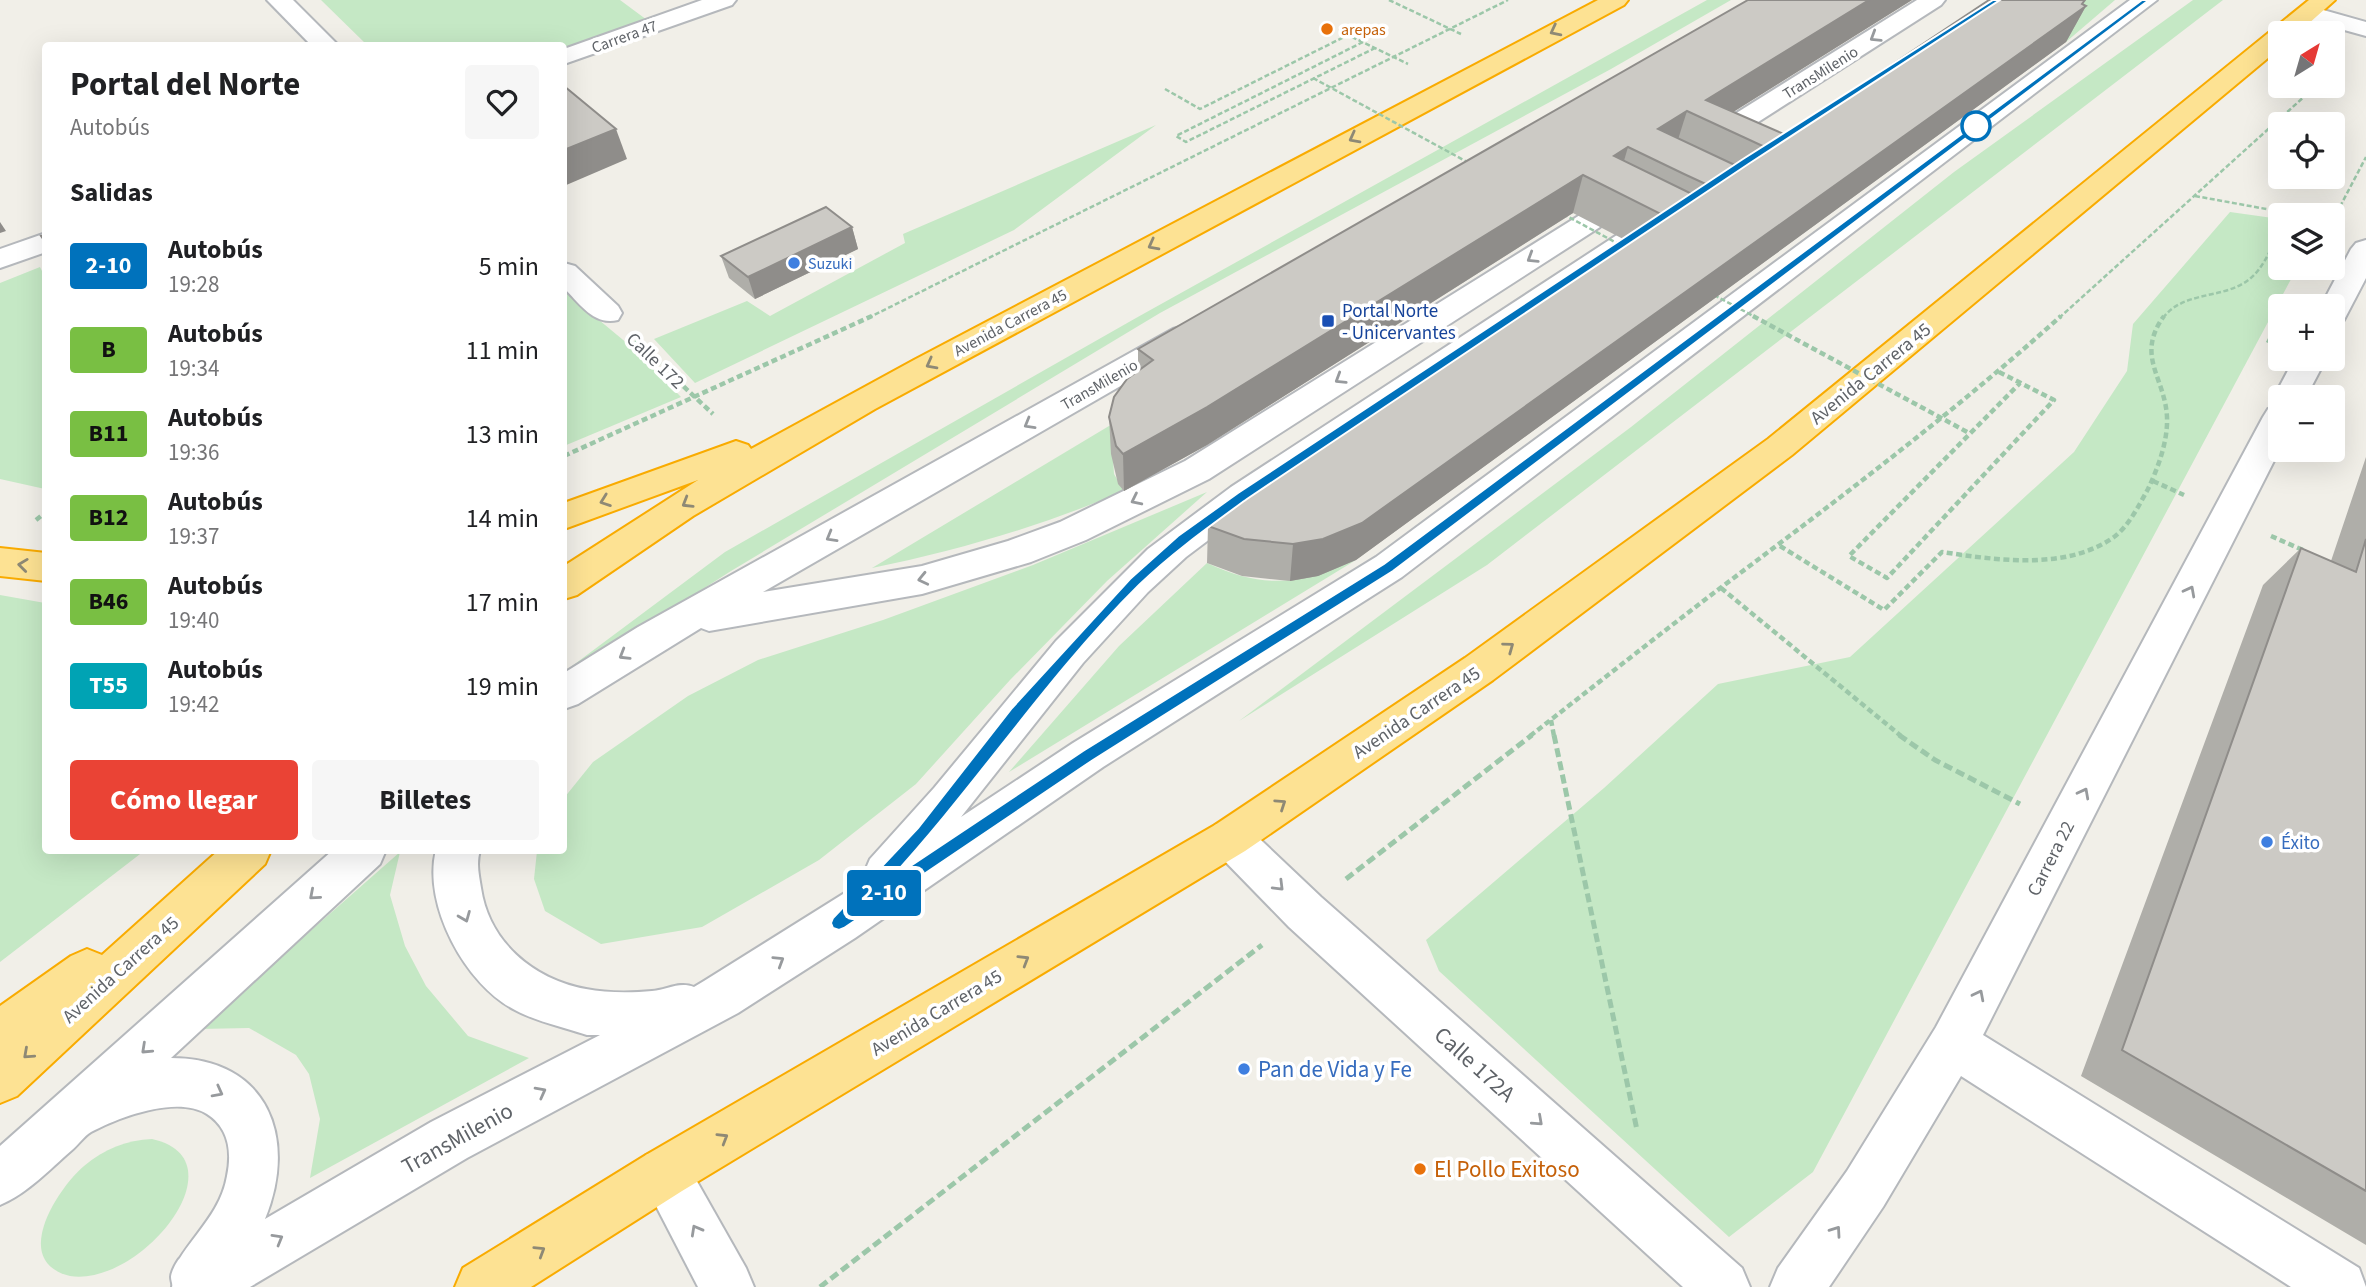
<!DOCTYPE html>
<html lang="es">
<head>
<meta charset="utf-8">
<style>
  body { margin:0; font-family:"Source Sans 3",sans-serif; background:#f6f6f6; color:#202124; height:100vh; display:flex; flex-direction:column; font-size:26px; white-space:nowrap }
  * { box-sizing:border-box; margin:0 }
  p { font-size:23px; color:#757577 }
  .icon { flex:none; width:38px; height:38px; fill:none; stroke:currentColor; stroke-width:2; stroke-linecap:round; stroke-linejoin:round }
  .map { position:relative; flex:1; overflow:hidden }
  .drawer { position:absolute; left:42px; top:42px; width:525px; height:812px; display:flex; flex-direction:column; background:#fff; border-radius:7px; box-shadow:0 7px 28px #0002 }
  .drawer>* { flex:none }
  .badge { padding:0 14px; border-radius:5px; font-size:24px; line-height:46px }
  .needle { width:46px; rotate:37deg }
  .tools { position:absolute; left:2268px; top:21px; display:grid; gap:14px }
  .tools a { display:grid; place-items:center; width:77px; height:77px; border-radius:7px; background:#fff; box-shadow:0 7px 28px #0002; font-size:35px }
  .map>.badge { position:absolute; translate:-50% -50%; box-shadow:0 0 0 4px #fff }
  h2 { padding:0 28px; font-size:26px; line-height:63px }
  .round { display:grid; place-items:center; flex:none; width:74px; height:74px; border-radius:7px; background:#f6f6f6 }
  .summary { display:flex; align-items:center; justify-content:space-between; height:119px; padding:0 28px }
  h1 { font-size:33px; font-weight:700; line-height:52px }
  .cta { display:flex; gap:14px; margin-top:auto; padding:14px 28px }
  .cta a { flex:1; height:80px; border-radius:7px; background:#ea4335; color:#fff; font-size:28px; font-weight:700; line-height:80px; text-align:center }
  .cta a+a { background:#f6f6f6; color:#202124 }
  ul { padding:0; list-style:none }
  li { display:flex; align-items:center; gap:21px; height:84px; padding:0 28px }
  li div { flex:1 }
  li b { display:block; font-size:26px }
  li em { font-style:normal }
  li .badge { min-width:77px; font-weight:700; text-align:center }
  .map>svg:first-child { display:block }
</style>
</head>
<body>
<div class="map">
<svg width="2366" height="1287" viewBox="0 0 2366 1287">
  <rect width="100%" height="100%" fill="#f1efe8"/>
  <g fill="#c5e8c5">
    <path d="M 321,0 L 620,0 L 647,20 L 564,50 L 564,46 L 367,45 Z"/>
    <path d="M 1707,0 L 1731,0 L 1611,69 L 1160,313 L 731,571 L 564,678 L 564,672 L 725,552 L 1136,318 Z"/>
    <path d="M 2036,0 L 2115,0 L 2066,42 Z"/>
    <path d="M 2193,0 L 2223,0 L 1487,565 L 1239,721 L 1631,427 L 1954,172 Z"/>
    <path d="M 1156,125 L 1014,230 L 695,383 L 654,339 L 747,301 L 770,316 L 905,243 L 903,234 Z"/>
    <path d="M 2230,212 L 2280,219 L 2280,268 L 2297,268 L 1813,1172 L 1729,1237 L 1439,971 L 1426,940 L 1604,788 L 1718,684 L 1850,657 L 2074,452 L 2127,371 L 2133,324 Z"/>
    <path d="M 40,267 L 46,279 L 45,489 L 0,479 L 0,283 Z"/>
    <path d="M 564,291 L 634,349 L 681,397 L 564,446 Z"/>
    <path d="M 1149,402 L 1112,444 L 1114,474 L 1124,491 C 1042,526 959,550 872,568 Z"/>
    <path d="M 1207,492 L 1107,581 L 1010,680 L 916,784 L 819,860 L 702,927 L 601,944 L 545,911 L 534,879 L 537,851 L 564,850 L 564,798 L 593,762 L 688,696 L 758,660 L 883,620 L 1033,565 Z"/>
    <path d="M 1356,560 L 1009,772 L 1119,646 L 1207,563 C 1265,590 1299,584 1356,560 Z"/>
    <path d="M 0,595 L 45,603 L 46,850 L 144,851 L 0,962 Z"/>
    <path d="M 400,852 L 390,895 L 405,946 L 426,986 L 468,1036 L 529,1058 L 310,1178 L 320,1119 L 309,1074 L 296,1055 L 249,1028 L 199,1029 Z"/>
    <path d="M 152,1139 C 244,1159 141,1287 70,1276 C 10,1262 57,1189 84,1166 C 104,1149 127,1140 152,1139 Z"/>
  </g>
  <g fill="none" stroke-linecap="round" stroke-linejoin="round">
    <g stroke="#b5b8bc" stroke-width="4">
      <g id="minor">
        <path d="M 267,0 L 293,0 L 339,46 L 312,46 Z"/>
        <path d="M 702,0 L 736,0 L 732,5 L 564,64 L 564,49 Z"/>
        <path d="M 1917,0 L 1945,0 L 1941,5 L 1716,149 L 1707,151 L 1698,149 L 1694,143 L 1698,137 Z"/>
        <path d="M 2130,0 L 2157,0 L 1402,577 L 1103,767 L 855,938 L 738,1013 L 467,1158 L 250,1287 L 172,1287 C 173,1284 171,1281 171,1277 C 171,1272 177,1261 180,1258 C 198,1230 221,1210 227,1176 C 232,1152 229,1128 207,1114 C 177,1095 119,1117 91,1132 C 84,1136 78,1145 72,1150 C 49,1170 28,1193 0,1205 L 0,1146 L 333,850 L 386,850 L 380,864 L 171,1058 C 268,1058 298,1138 265,1219 L 431,1122 L 600,1035 L 587,1035 C 564,1027 537,1022 515,1010 C 466,985 422,905 436,850 L 480,850 C 476,864 479,875 481,888 C 489,942 533,979 586,989 C 606,993 632,993 652,991 C 667,990 679,981 694,987 L 704,981 L 867,879 L 864,873 L 870,859 L 934,788 L 1056,641 L 1148,549 L 1231,487 L 1617,235 L 1627,232 L 1637,235 L 1642,241 L 1637,247 L 1255,505 L 1186,557 L 1148,592 L 1083,663 L 961,817 L 1073,743 L 1376,557 Z"/>
        <path d="M 2309,6 L 2366,22 L 2366,36 L 2301,18 L 2297,13 L 2301,8 Z"/>
        <path d="M 1590,212 L 1600,215 L 1604,221 L 1600,227 L 1209,479 L 1086,540 L 1031,562 L 922,594 L 709,631 L 701,628 L 578,704 L 564,709 L 564,673 L 638,627 L 1173,329 L 1184,326 L 1195,329 L 1200,336 L 1195,343 L 763,592 L 922,566 L 1008,541 L 1060,522 L 1185,461 L 1580,215 Z"/>
        <path d="M 46,233 L 46,252 L 0,268 L 0,249 Z"/>
        <path d="M 2366,240 L 2366,278 L 2344,320 L 2333,323 L 2333,306 L 2321,306 L 2351,249 L 2356,243 Z"/>
        <path d="M 564,263 L 575,266 L 618,306 L 622,313 L 618,320 C 594,326 580,304 564,288 Z"/>
        <path d="M 2294,359 L 2326,359 L 2306,397 L 2280,397 L 2278,405 L 2274,397 Z"/>
        <path d="M 2280,406 L 2280,449 L 1983,1035 L 2359,1268 L 2366,1287 L 2291,1287 L 1961,1076 L 1883,1207 L 1829,1287 L 1770,1287 L 1778,1268 L 1847,1171 L 1936,1027 L 2263,417 L 2268,409 Z"/>
        <path d="M 1230,819 L 1245,825 L 1321,897 L 1742,1268 L 1750,1287 L 1683,1287 L 1289,927 L 1215,851 L 1208,838 L 1215,825 Z"/>
        <path d="M 664,1148 L 682,1155 L 746,1268 L 754,1287 L 698,1287 L 639,1173 L 646,1155 Z"/>
      </g>
    </g>
    <g stroke="#f9ab00" stroke-width="4">
      <g id="highway">
        <path d="M 1598,0 L 1628,0 L 1624,5 L 875,409 L 693,516 L 577,595 L 564,599 L 564,566 L 698,480 L 564,529 L 564,503 L 736,441 L 748,445 L 751,449 L 914,360 Z"/>
        <path d="M 2309,0 L 2335,0 L 2298,33 L 2280,33 L 2280,48 L 1792,455 L 1493,680 L 1245,851 L 682,1191 L 531,1287 L 455,1287 L 463,1268 L 646,1155 L 1215,825 L 1465,658 L 1768,439 Z"/>
        <path d="M 0,548 L 46,553 L 46,581 L 0,576 Z"/>
        <path d="M 219,850 L 271,850 L 265,864 L 17,1096 L 0,1103 L 0,1006 L 71,956 L 87,949 L 102,955 Z"/>
      </g>
    </g>
    <g stroke="#9cc7a9" stroke-width="2.5" stroke-dasharray="5 2.5" stroke-linecap="butt">
      <path d="M 1389,0 L 1461,34"/>
      <path d="M 1363,42 L 1176,136 L 1186,142 L 1375,48"/>
      <path d="M 2333,70 L 2342,62"/>
      <path d="M 1165,89 L 1200,109 L 1348,35 L 1408,64"/>
      <path d="M 2195,196 L 2299,215"/>
      <path d="M 2333,220 L 2366,157"/>
      <path d="M 868,318 L 1508,0"/>
      <path d="M 2059,318 L 2316,86"/>
      <path d="M 2163,318 C 2183,291 2222,299 2247,281 C 2263,270 2271,248 2280,231"/>
    </g>
    <g stroke="#9cc7a9" stroke-width="4.5" stroke-dasharray="6 3.5" stroke-linecap="butt">
      <path d="M 635,341 L 713,414"/>
      <path d="M 2268,343 L 2280,319"/>
      <path d="M 1999,372 L 2054,400 L 1887,578 L 1849,556 L 2020,383"/>
      <path d="M 564,456 L 872,316"/>
      <path d="M 2153,481 L 2184,495"/>
      <path d="M 36,520 L 46,512"/>
      <path d="M 2271,536 L 2305,551"/>
      <path d="M 1780,546 L 1884,610 L 1942,552 C 1996,560 2066,571 2114,537 C 2129,526 2139,505 2148,489 C 2158,468 2168,441 2167,417 C 2165,377 2135,356 2164,316"/>
      <path d="M 1721,588 L 1901,736"/>
      <path d="M 1551,720 L 1554,736"/>
      <path d="M 1530,736 C 1593,687 1656,637 1719,589 C 1836,501 1952,414 2061,316"/>
    </g>
    <g stroke="#9cc7a9" stroke-width="5" stroke-dasharray="9 4.5" stroke-linecap="butt">
      <path d="M 1554,735 L 1637,1130"/>
      <path d="M 1899,735 L 1935,760 L 2020,804"/>
      <path d="M 1346,879 L 1532,735"/>
      <path d="M 820,1287 L 1262,945"/>
    </g>
    <use href="#minor" fill="#fff" fill-rule="evenodd"/>
    <use href="#highway" fill="#fde293" fill-rule="evenodd"/>
    <g stroke="#9cc7a9" stroke-width="2.5" stroke-dasharray="5 2.5" stroke-linecap="butt">
      <path d="M 1313,78 L 1469,163"/>
      <path d="M 1563,214 L 1626,248"/>
      <path d="M 1714,295 L 1757,318"/>
    </g>
    <path stroke="#9cc7a9" stroke-width="4.5" stroke-dasharray="6 3.5" stroke-linecap="butt" d="M 1753,316 L 1969,433"/>
  </g>
  <g fill="#afaea9">
    <path d="M 1748,0 L 1912,0 L 1733,112 L 1786,135 L 2085,0 L 2082,5 L 2086,6 L 2066,42 L 1356,560 L 1318,576 L 1290,581 L 1242,576 L 1207,563 L 1208,526 L 1627,241 L 1573,213 L 1207,445 L 1124,491 L 1118,484 L 1111,454 L 1109,417 L 1138,371 L 1138,349 Z"/>
    <path d="M 852,227 L 858,249 L 755,299 L 729,278 L 721,256 Z"/>
    <path d="M 2366,457 L 2366,1245 L 2081,1076 L 2263,585 L 2301,548 L 2331,561 Z"/>
  </g>
  <g fill="#8f8d8a">
    <path d="M 1869,0 L 1912,0 L 1714,124 L 1706,100 Z"/>
    <path d="M 2085,0 L 2079,10 L 2086,6 L 2066,42 L 1356,560 L 1318,576 L 1290,581 L 1293,544 Z"/>
    <path d="M 1687,111 L 1675,149 L 1658,129 Z"/>
    <path d="M 616,129 L 627,159 L 564,186 L 564,150 Z"/>
    <path d="M 1628,147 L 1617,185 L 1614,156 Z"/>
    <path d="M 1583,175 L 1573,213 L 1207,445 L 1124,491 L 1123,454 Z"/>
    <path d="M 0,222 L 6,231 L 0,233 Z"/>
    <path d="M 852,227 L 858,249 L 755,299 L 748,277 Z"/>
  </g>
  <g fill="#cccac5" stroke="#8f8d8a" stroke-width="2" fill-rule="evenodd">
    <path d="M 1748,0 L 1869,0 L 1706,100 L 1786,135 L 1989,0 L 2085,0 L 2082,4 L 2086,6 L 1362,523 L 1323,539 L 1293,544 L 1244,539 L 1208,526 L 1287,468 L 1665,216 L 1583,175 L 1207,407 L 1123,454 L 1116,446 L 1109,417 L 1114,397 L 1127,379 L 1153,360 L 1138,349 ZM 1687,111 L 1767,148 L 1739,167 L 1658,129 ZM 1628,147 L 1684,174 L 1710,186 L 1696,196 L 1614,156 Z"/>
    <path d="M 564,86 L 616,129 L 564,150 Z"/>
    <path d="M 826,207 L 852,227 L 748,277 L 721,256 Z"/>
    <path d="M 46,235 L 46,243 L 41,236 Z"/>
    <path d="M 2366,539 L 2366,1191 L 2122,1050 L 2301,548 L 2356,572 Z"/>
  </g>
  <defs><path id="oneway-chevron" d="M-2-3.5L2.5 0L-2 3.5" fill="none" stroke-width="1.6" stroke-linecap="round" stroke-linejoin="round" transform="scale(1.75)"/></defs>
  <g stroke="#8e8975">
    <use href="#oneway-chevron" transform="translate(1555 31) rotate(153)"/>
    <use href="#oneway-chevron" transform="translate(1354 138) rotate(152)"/>
    <use href="#oneway-chevron" transform="translate(1153 245) rotate(152)"/>
    <use href="#oneway-chevron" transform="translate(931 364) rotate(152)"/>
    <use href="#oneway-chevron" transform="translate(605 501) rotate(160)"/>
    <use href="#oneway-chevron" transform="translate(687 503) rotate(149)"/>
    <use href="#oneway-chevron" transform="translate(23 565) rotate(-173)"/>
    <use href="#oneway-chevron" transform="translate(1509 647) rotate(-36)"/>
    <use href="#oneway-chevron" transform="translate(1281 804) rotate(-34)"/>
    <use href="#oneway-chevron" transform="translate(1024 960) rotate(-31)"/>
    <use href="#oneway-chevron" transform="translate(28 1054) rotate(138)"/>
    <use href="#oneway-chevron" transform="translate(723 1138) rotate(-31)"/>
    <use href="#oneway-chevron" transform="translate(540 1251) rotate(-32)"/>
  </g>
  <g stroke="#979a9d">
    <use href="#oneway-chevron" transform="translate(1875 37) rotate(148)"/>
    <use href="#oneway-chevron" transform="translate(1532 258) rotate(148)"/>
    <use href="#oneway-chevron" transform="translate(1340 379) rotate(148)"/>
    <use href="#oneway-chevron" transform="translate(1029 424) rotate(150)"/>
    <use href="#oneway-chevron" transform="translate(1136 500) rotate(154)"/>
    <use href="#oneway-chevron" transform="translate(831 537) rotate(150)"/>
    <use href="#oneway-chevron" transform="translate(923 579) rotate(167)"/>
    <use href="#oneway-chevron" transform="translate(2190 591) rotate(-62)"/>
    <use href="#oneway-chevron" transform="translate(624 655) rotate(149)"/>
    <use href="#oneway-chevron" transform="translate(2084 793) rotate(-62)"/>
    <use href="#oneway-chevron" transform="translate(1279 886) rotate(45)"/>
    <use href="#oneway-chevron" transform="translate(314 895) rotate(139)"/>
    <use href="#oneway-chevron" transform="translate(465 917) rotate(68)"/>
    <use href="#oneway-chevron" transform="translate(779 961) rotate(-32)"/>
    <use href="#oneway-chevron" transform="translate(1979 995) rotate(-63)"/>
    <use href="#oneway-chevron" transform="translate(146 1049) rotate(137)"/>
    <use href="#oneway-chevron" transform="translate(218 1092) rotate(28)"/>
    <use href="#oneway-chevron" transform="translate(541 1092) rotate(-28)"/>
    <use href="#oneway-chevron" transform="translate(1538 1121) rotate(42)"/>
    <use href="#oneway-chevron" transform="translate(696 1230) rotate(-119)"/>
    <use href="#oneway-chevron" transform="translate(1836 1231) rotate(-55)"/>
    <use href="#oneway-chevron" transform="translate(278 1239) rotate(-30)"/>
  </g>
  <path fill="#0072bc" stroke="#fff" stroke-width="2" d="M 1993,0 L 2000,0 L 1750,163 L 1247,499 C 1210,526 1172,553 1139,585 C 1047,676 976,786 888,881 L 1083,751 L 1384,564 L 2142,0 L 2149,0 L 1393,571 L 1093,760 L 844,928 L 839,930 L 833,928 L 831,923 L 833,918 L 918,828 L 1012,708 L 1130,579 L 1178,536 L 1238,493 L 1743,159 Z"/>
  <g fill="#e8710a" stroke="#fff" stroke-width="2.5">
    <circle cx="1327" cy="29" r="7"/>
    <circle cx="1420" cy="1169" r="7"/>
  </g>
  <circle fill="#fff" stroke="#0072bc" stroke-width="3.5" cx="1976" cy="126" r="14"/>
  <g fill="#3f7fe0" stroke="#fff" stroke-width="2.5">
    <circle cx="794" cy="263" r="7"/>
    <circle cx="2267" cy="842" r="7"/>
    <circle cx="1244" cy="1069" r="7"/>
  </g>
  <rect fill="#1a4fb4" stroke="#fff" stroke-width="2.5" x="1321" y="314" width="14" height="14" rx="3.5"/>
  <g text-anchor="middle" stroke-width="7" stroke-linejoin="round" paint-order="stroke">
    <g font-size="16" fill="#c56008" stroke="#fff" text-anchor="start">
      <text x="1341" y="35">arepas</text>
    </g>
    <g font-size="16" fill="#5f6368" stroke="#fff">
      <text transform="translate(624 36) rotate(-20)" y="6">Carrera 47</text>
      <text transform="translate(1820 72) rotate(-32)" y="6">TransMilenio</text>
      <text transform="translate(1010 322) rotate(-28)" y="6">Avenida Carrera 45</text>
      <text transform="translate(1099 384) rotate(-30)" y="6">TransMilenio</text>
    </g>
    <g font-size="16" fill="#366cbe" stroke="#fff" text-anchor="start">
      <text x="808" y="269">Suzuki</text>
    </g>
    <g font-size="19" fill="#164399" stroke="#fff" text-anchor="start">
      <text x="1342" y="317">Portal Norte<tspan x="1342" dy="22">- Unicervantes</tspan></text>
    </g>
    <g font-size="19" fill="#5f6368" stroke="#fff">
      <text transform="translate(656 360) rotate(44)" y="7">Calle 172</text>
      <text transform="translate(1870 373) rotate(-39)" y="7">Avenida Carrera 45</text>
      <text transform="translate(1416 712) rotate(-34)" y="7">Avenida Carrera 45</text>
      <text transform="translate(2050 858) rotate(-63)" y="7">Carrera 22</text>
      <text transform="translate(120 969) rotate(-42)" y="7">Avenida Carrera 45</text>
      <text transform="translate(936 1012) rotate(-31)" y="7">Avenida Carrera 45</text>
    </g>
    <g font-size="19" fill="#366cbe" stroke="#fff" text-anchor="start">
      <text x="2281" y="849">Éxito</text>
    </g>
    <g font-size="23" fill="#5f6368" stroke="#fff">
      <text transform="translate(1475 1064) rotate(42)" y="8">Calle 172A</text>
      <text transform="translate(457 1138) rotate(-29)" y="8">TransMilenio</text>
    </g>
    <g font-size="23" fill="#366cbe" stroke="#fff" text-anchor="start">
      <text x="1258" y="1077">Pan de Vida y Fe</text>
    </g>
    <g font-size="23" fill="#c56008" stroke="#fff" text-anchor="start">
      <text x="1434" y="1177">El Pollo Exitoso</text>
    </g>
  </g>
</svg>
<div class="tools">
<a><svg class="needle" viewBox="-14 -14 28 28"><path d="M0-13l5 13h-10z" fill="#e53935"/><path d="M0 13l5-13h-10z" fill="#757577"/></svg></a>
<a><svg class="icon" aria-label="locate" viewBox="0 0 24 24"><circle cx="12" cy="12" r="6"/><path d="M12 2v4M12 18v4M2 12h4M18 12h4"/></svg></a>
<a><svg class="icon" aria-label="layers" viewBox="0 0 24 24"><path d="M12 4l9 5-9 5-9-5zM3 14l9 5 9-5"/></svg></a>
<a>+</a>
<a>−</a>
</div>
<b class="badge" style="left:884px;top:893px;background:#0072bc;color:#fff">2-10</b>
<section class="drawer">
<div class="summary"><div><h1>Portal del Norte</h1><p>Autobús</p></div><a class="round"><svg class="icon" aria-label="heart" viewBox="0 0 24 24"><path d="M12 20l-8-8c-3-5 5-10 8-4 3-6 11-1 8 4z"/></svg></a></div>
<h2>Salidas</h2>
<ul>
<li><span class="badge" style="background:#0072bc;color:#fff">2-10</span><div><b>Autobús</b><p>19:28</p></div><em>5 min</em></li>
<li><span class="badge" style="background:#79bf43;color:#111">B</span><div><b>Autobús</b><p>19:34</p></div><em>11 min</em></li>
<li><span class="badge" style="background:#79bf43;color:#111">B11</span><div><b>Autobús</b><p>19:36</p></div><em>13 min</em></li>
<li><span class="badge" style="background:#79bf43;color:#111">B12</span><div><b>Autobús</b><p>19:37</p></div><em>14 min</em></li>
<li><span class="badge" style="background:#79bf43;color:#111">B46</span><div><b>Autobús</b><p>19:40</p></div><em>17 min</em></li>
<li><span class="badge" style="background:#00a3b4;color:#fff">T55</span><div><b>Autobús</b><p>19:42</p></div><em>19 min</em></li>
</ul>
<div class="cta"><a>Cómo llegar</a><a>Billetes</a></div>
</section>
</div>
</body>
</html>
